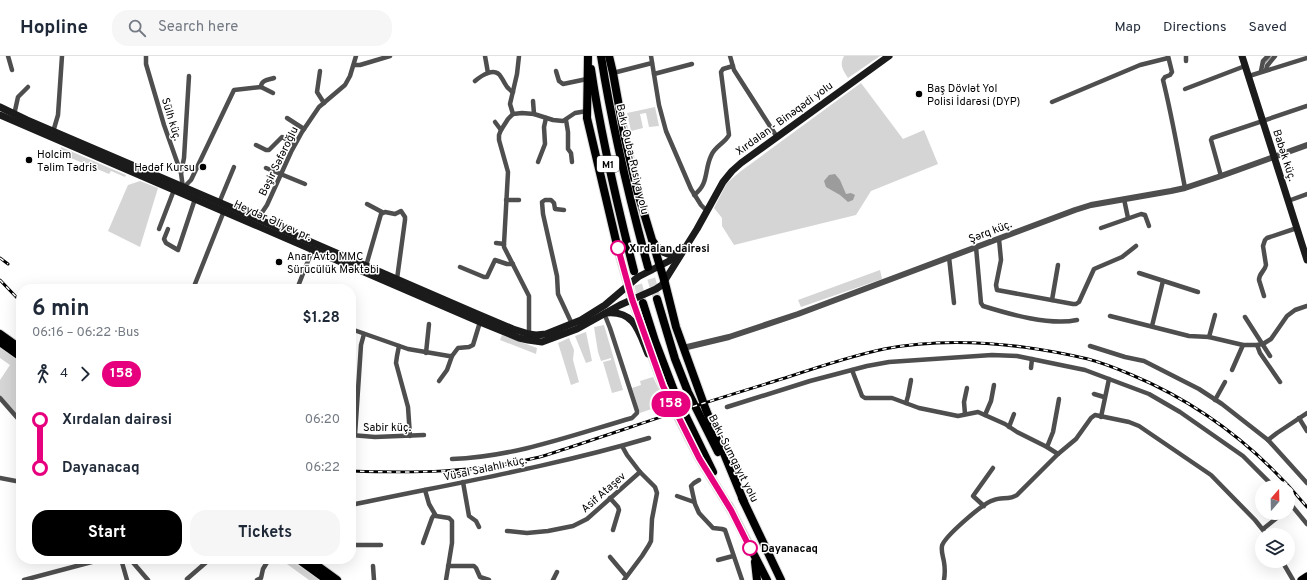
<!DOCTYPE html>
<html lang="en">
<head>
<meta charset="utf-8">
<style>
  body { margin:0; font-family:Overpass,sans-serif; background:#f6f6f7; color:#1f2937; height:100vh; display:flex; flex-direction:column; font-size:15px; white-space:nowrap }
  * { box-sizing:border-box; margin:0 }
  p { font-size:13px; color:#747a83 }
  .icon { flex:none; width:22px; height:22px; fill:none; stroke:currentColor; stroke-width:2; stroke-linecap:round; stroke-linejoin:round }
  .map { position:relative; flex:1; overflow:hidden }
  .details { position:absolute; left:16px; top:228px; width:340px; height:280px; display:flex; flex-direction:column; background:#fff; border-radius:16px; box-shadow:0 4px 16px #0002 }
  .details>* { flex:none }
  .badge { padding:0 8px; border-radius:13px; font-size:14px; line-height:26px }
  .needle { width:26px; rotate:20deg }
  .fabs { position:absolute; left:1255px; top:424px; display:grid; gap:8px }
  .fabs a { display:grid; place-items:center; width:40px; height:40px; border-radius:50%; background:#fff; box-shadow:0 4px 16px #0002; font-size:20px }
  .map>.badge { position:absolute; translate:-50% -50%; box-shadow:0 0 0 2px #fff }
  .legs { display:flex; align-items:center; gap:6px; height:44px; padding:0 16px; font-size:13px }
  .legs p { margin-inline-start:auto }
  .summary { display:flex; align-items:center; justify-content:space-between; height:68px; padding:0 16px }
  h1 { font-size:22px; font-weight:700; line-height:30px }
  .action { display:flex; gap:8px; margin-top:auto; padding:8px 16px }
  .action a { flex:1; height:46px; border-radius:16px; background:#000; color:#fff; font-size:16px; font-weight:700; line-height:46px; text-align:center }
  .action a+a { background:#f6f6f7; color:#1f2937 }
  ul { padding:0 16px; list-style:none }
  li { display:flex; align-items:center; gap:14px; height:48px; font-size:15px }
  li i { display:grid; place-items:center; width:6px; height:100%; margin:0 5px; background:currentColor }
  li i::after { content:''; width:10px; height:10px; margin:-5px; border:3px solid; border-radius:50%; background:#fff }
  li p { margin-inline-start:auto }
  li:first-child i { background:linear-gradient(#0000 50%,currentColor 0) }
  li:last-child i { background:linear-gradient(currentColor 50%,#0000 0) }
  header { display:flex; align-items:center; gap:24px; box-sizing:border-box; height:56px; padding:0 20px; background:#fff; border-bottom:1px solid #e0e1e3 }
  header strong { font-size:19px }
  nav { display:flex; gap:22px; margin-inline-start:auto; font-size:14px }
  .search { width:280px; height:36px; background:#f6f6f7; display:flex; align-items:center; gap:10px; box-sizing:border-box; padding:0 14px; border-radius:16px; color:#747a83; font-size:15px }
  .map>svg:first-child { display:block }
</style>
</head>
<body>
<header>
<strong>Hopline</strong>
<div class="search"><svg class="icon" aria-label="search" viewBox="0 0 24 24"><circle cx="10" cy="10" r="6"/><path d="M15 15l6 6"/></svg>Search here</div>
<nav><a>Map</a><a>Directions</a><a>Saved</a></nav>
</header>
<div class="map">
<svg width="1307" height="524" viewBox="0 0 1307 524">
  <rect width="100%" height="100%" fill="#fff"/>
  <g fill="#d5d5d5">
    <path d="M 844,0 L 880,0 L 848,22 C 843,14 839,9 844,0 Z"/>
    <path d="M 861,27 L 903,83 L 924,74 L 938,108 L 871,135 L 856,159 L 734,189 L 722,170 L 722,162 L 714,152 L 727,127 L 741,115 Z"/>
    <path d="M 655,51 L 659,70 L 649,71 L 646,57 L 640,58 L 643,72 L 631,75 L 627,57 Z"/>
    <path d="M 61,91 L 126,119 L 125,121 L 111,115 L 109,118 L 59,97 Z"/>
    <path d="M 140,125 L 158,132 L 140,191 L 108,175 L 128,129 Z"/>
    <path d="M 880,214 L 882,223 L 801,251 L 798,244 Z"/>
    <path d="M 604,269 L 623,334 L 612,337 L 603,306 L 611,304 L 611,302 L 601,305 L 598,296 L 594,271 Z"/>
    <path d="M 586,276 L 592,305 L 586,307 L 575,280 Z"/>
    <path d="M 502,279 L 537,292 L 536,298 L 500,284 Z"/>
    <path d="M 569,282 L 574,294 L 573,304 L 579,326 L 571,329 L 558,287 Z"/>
    <path d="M 0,290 L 21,305 L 21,357 L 19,360 L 0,339 L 0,324 L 10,309 L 0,302 Z"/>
    <path d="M 653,321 L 666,348 L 640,357 L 632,332 L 641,329 L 640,325 Z"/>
    <path d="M 280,503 L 289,503 L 319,524 L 309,524 Z"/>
  </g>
  <path fill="#9c9c9c" d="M 835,118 L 840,124 L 846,138 L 851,137 L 855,139 L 853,144 L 848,146 L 840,139 L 826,131 L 824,125 L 829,119 Z"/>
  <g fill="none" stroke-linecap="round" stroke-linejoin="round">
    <path stroke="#9c9c9c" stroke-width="1.5" d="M 1264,8 L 1271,0"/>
    <g stroke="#d9d9d9" stroke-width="8" stroke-dasharray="8 4" stroke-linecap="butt">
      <path d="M 648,211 L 657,243"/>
      <path d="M 635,217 L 643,247"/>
    </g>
    <g stroke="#dbdbdb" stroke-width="8">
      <path id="primary" d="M 1301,524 L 1307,520"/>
    </g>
    <g stroke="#dbdbdb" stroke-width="10">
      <g id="trunk">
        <path d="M 588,0 L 587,62 L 617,189 L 632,243 L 663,330 L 670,345 L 699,402 L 731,454"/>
        <path d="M 601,0 C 612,71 629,141 648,211"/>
        <path d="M 609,0 L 613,17 L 624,78 L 637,134 L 665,227 L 676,271 L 706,354 L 744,446"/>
        <path d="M 591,13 C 601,81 617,148 634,215"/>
        <path d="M 657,243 L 675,303 L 688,336 L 718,396"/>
        <path d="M 643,247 L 655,285 L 676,340 L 713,416"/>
        <path d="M 0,278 L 21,293"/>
        <path d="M 0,286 L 21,301"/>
        <path d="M 742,442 L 781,524"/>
        <path d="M 729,450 L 767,524"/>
        <path d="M 298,503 L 327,524"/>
        <path d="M 308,503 L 337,524"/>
        <path d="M 755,506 L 757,524"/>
      </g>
    </g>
    <g stroke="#4e4e4e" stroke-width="4.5">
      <path d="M 8,0 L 12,14"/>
      <path d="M 146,0 L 146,8 L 164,69 L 181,117 L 183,132"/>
      <path d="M 485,0 L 488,17"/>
      <path d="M 651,0 L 659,49 L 666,75 L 691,133 L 701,149 L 707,155"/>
      <path d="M 730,0 L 734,14 L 777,81"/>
      <path d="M 1168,0 L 1172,16 L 1170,19 L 1165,21 L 1163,24 C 1172,60 1178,96 1185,132"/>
      <path d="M 1186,5 L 1186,0"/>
      <path d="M 354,9 L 360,9 L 390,0"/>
      <path d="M 1266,14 L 1267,10 L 1275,0"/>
      <path d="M 320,15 L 317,36 L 324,47"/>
      <path d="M 556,15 L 559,25 L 563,28 L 587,23"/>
      <path d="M 1261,15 L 1263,5 L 1268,0"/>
      <path d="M 613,17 L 652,7"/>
      <path d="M 654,18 L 692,8"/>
      <path d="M 1249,20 L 1307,2"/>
      <path d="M 475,25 C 481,20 495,10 501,21 C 506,28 505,32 513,36"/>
      <path d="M 1185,33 L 1245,10"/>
      <path d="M 273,37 L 261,31 C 261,24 268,24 274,22"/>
      <path d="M 533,45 L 534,58"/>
      <path d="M 1052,46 L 1140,9 L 1168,2"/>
      <path d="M 513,58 L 510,48 L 517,18 L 519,0"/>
      <path d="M 14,59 L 18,41 L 28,31"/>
      <path d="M 287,62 L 304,73"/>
      <path d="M 566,64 L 568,76 L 568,93 L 571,97 L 572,106"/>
      <path d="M 495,66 L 501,74"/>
      <path d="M 53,76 L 58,59 L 62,0"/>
      <path d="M 256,89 L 266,94 L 269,94 L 282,81 L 295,88"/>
      <path d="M 538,106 L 545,88 L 544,71 L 546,62"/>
      <path d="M 266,112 L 305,128"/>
      <path d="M 181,117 L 184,102 L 189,20"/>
      <path d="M 1221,120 L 1211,84 L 1212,82 L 1307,50"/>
      <path d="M 183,132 L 191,124 L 234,34 L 261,31"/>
      <path d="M 694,139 C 709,128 704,115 711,100 C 714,91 725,87 729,79 L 721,16 L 723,13 L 733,10"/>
      <path d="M 1124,143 L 1128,162"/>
      <path d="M 506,144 L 519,144"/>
      <path d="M 1288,145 L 1307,138"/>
      <path d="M 219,147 L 234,111"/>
      <path d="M 367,148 L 382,156"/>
      <path d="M 564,154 L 555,153 L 554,147 L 551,144 L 545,144 L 542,146 L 543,158 L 557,220 L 558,238 L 572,268"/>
      <path d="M 257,164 L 267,149 L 291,96 L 302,76 L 319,51 L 345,29 L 350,20 L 356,0"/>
      <path d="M 1101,172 L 1141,158 L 1145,159 L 1149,170"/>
      <path d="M 159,173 L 174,134"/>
      <path d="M 168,173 L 164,183 L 166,187 L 178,194 L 195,143"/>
      <path d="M 999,183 L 1001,204 L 996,229 L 997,234 L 1073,248 L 1076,248 L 1079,246 L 1094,213 L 1122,201 L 1136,190"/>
      <path d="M 496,187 L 504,188"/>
      <path d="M 976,191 L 981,247 L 983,250 C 1009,258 1050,270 1077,264"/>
      <path d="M 949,201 L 954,247"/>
      <path d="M 366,210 L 381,158 L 385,156 L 395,158 L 401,155 L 405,161 L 405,164 L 397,223"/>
      <path d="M 460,211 L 484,221 L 487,221 L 495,204 L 507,208 L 513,208"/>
      <path d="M 1139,217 L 1198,236"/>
      <path d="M 69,231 L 73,233"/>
      <path d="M 193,233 L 224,155"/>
      <path d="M 297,233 L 313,192"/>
      <path d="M 1264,240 L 1259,224 C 1259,217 1265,215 1266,209 L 1263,190 L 1265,184 L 1267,182 L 1297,172"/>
      <path d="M 1052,244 L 1058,209"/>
      <path d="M 1110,260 L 1189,280 L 1209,281 L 1243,289 L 1257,289 L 1263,288 L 1271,283 L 1287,260 L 1295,254 L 1307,250"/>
      <path d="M 1245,261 L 1270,300"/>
      <path d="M 1152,270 L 1163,225"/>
      <path d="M 351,273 L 408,293 L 449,300 L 452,300 L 458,292 L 469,291 L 473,289 L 480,266"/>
      <path d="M 529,278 L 529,240 L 504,191 L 504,188 L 508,116 L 499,84 L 499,79 L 501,74 L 508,63 L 513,58 L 522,57 L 534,58 L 553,64 L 563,65 L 575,57 L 587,55"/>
      <path d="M 1209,281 L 1215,259"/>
      <path d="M 1257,289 L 1260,297 L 1280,326"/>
      <path d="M 399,290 L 397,300 L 396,307 L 408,351 L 410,380"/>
      <path d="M 1090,290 L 1125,301 L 1144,305 L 1199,333 L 1222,348 L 1268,384 L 1307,427"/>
      <path d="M 426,297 L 429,268"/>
      <path d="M 1031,312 L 1032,303"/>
      <path d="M 852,314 L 862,340 L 865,342 L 892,342 L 919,352 L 958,360 L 978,356 L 1005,368 L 1017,376 L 1047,391 L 1058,398"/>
      <path d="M 1232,314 L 1243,289"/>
      <path d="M 439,325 L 447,314 L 452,300"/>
      <path d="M 1094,338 L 1104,341"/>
      <path d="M 0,342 L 21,366"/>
      <path d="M 1215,344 L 1225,326"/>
      <path d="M 906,347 L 908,340 L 911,324"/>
      <path d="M 727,351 L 810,325 L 867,310 L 889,306 L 992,299 L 1017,300 L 1085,314 L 1149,338 L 1180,356 L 1243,400 L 1274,431"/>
      <path d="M 965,358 L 964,346 L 967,332"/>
      <path d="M 985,359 L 991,345 L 994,329"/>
      <path d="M 1101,361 L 1109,323"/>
      <path d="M 1299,362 L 1307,375"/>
      <path d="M 1009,371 L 1014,358"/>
      <path d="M 351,379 L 375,381 L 424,379"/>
      <path d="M 355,379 L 361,289 L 364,278"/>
      <path d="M 1268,384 L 1277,377 L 1307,357"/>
      <path d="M 622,390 L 627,399 L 640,416 L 655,431 L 657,437 L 652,463 L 651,485 L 649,489 L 642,500 L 624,524"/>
      <path d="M 1047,391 L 1053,376 L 1059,343"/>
      <path d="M 452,403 C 514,401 573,379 632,362 L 637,357 L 637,355 L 610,272 L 604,257"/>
      <path d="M 0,422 L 21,426"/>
      <path d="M 699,424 L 694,427 L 691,430 L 695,448 L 699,457 L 713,472 L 722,473 L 725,474 L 742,524"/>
      <path d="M 463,426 L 469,460 L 476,465 L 479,471"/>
      <path d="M 425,434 L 429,448 L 436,460 L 449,462 L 452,465 L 452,487 L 446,524"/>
      <path d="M 677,440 L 694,446"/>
      <path d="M 610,442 L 618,451 L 619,454 L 613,474"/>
      <path d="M 1288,445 L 1307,468"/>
      <path d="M 351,449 C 450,428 551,411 649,382"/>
      <path d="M 984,450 L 973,440 L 993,412"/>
      <path d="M 1263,473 L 1283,457"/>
      <path d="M 507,475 L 527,477 L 548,475 L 573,470 L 587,463 L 640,416"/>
      <path d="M 423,487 L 432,462 L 434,459"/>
      <path d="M 351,489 L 381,489"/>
      <path d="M 610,501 L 626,520"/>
      <path d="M 121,503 L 127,524"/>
      <path d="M 130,503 L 148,524"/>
      <path d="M 718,504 L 733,500"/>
      <path d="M 1282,505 L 1293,524"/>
      <path d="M 373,510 L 374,524"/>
      <path d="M 448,510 L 474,510 L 476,512 L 480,521 L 489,524"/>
      <path d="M 187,523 L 210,503"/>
      <path d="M 24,524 L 103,503"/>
      <path d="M 257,524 L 261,522 L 263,513 L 269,503"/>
      <path d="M 553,524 L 557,516"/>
      <path d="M 944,524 C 945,518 945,512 944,506 C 943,500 941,496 942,490 C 944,481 984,446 994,444 C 1001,441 1010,444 1017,439 L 1058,398 L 1076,383 L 1091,362 L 1095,359 L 1129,366 L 1139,370 L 1211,419 L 1255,464 L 1267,479"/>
    </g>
    <path stroke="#4e4e4e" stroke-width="6" d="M 683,292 L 729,281 L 798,258 L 1075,154 L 1091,149 L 1171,135 L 1185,132 L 1221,120 L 1307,89"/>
    <g stroke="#1b1b1b" stroke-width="7">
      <path d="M 1242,0 L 1307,204"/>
      <path d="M 0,51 L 27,64 L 258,163 L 475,257 L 513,273 L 529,278 L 536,279 L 546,278 L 581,264 L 605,249 L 638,221 L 669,205 L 682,192"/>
      <path d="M 0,59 L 480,266 L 519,282 L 528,284 L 542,286 L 577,273 L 620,249 L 656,233 L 662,229 L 697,173 L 723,126 L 732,115 L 741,107 L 889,0"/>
      <path d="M 654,186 C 660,195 667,202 678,196"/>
      <path d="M 606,257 C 635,254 639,276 648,298"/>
    </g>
    <use href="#primary" stroke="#000" stroke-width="7"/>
    <use href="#trunk" stroke="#000" stroke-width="8"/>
    <g stroke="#000" stroke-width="3">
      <g id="rail">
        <path d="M 0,202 L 8,208"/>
        <path d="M 0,224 L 21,246"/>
        <path d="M 351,415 C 413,417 475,417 535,402 C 545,400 555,396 565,393 C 586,386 607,379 628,372 C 680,354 733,338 785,322 C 818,311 851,300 884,293 C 930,284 977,285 1023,291 C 1045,294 1067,298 1088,303 C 1103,307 1118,313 1132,319 C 1201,348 1259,393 1307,451"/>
      </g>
    </g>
    <use href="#rail" stroke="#fff" stroke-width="1.5" stroke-dasharray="4.5" stroke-linecap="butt"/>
  </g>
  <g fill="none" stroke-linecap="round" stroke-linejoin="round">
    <g stroke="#fff" stroke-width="9">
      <path id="line-1" d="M 618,192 L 632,243 L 663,330 L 699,402 L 731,454 L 750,492"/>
    </g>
    <use href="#line-1" stroke="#e6007e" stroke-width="6"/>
  </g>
  <g fill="#000" stroke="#fff" stroke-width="1.5">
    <circle cx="919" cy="38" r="4"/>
    <circle cx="29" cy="104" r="4"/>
    <circle cx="203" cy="111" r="4"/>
    <circle cx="279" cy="206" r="4"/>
  </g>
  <g fill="#fff" stroke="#e6007e" stroke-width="2">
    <circle cx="618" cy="192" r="7"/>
    <circle cx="750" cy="492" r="7"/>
  </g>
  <g text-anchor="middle" stroke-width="3" stroke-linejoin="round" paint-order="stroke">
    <rect fill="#fff" stroke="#4c4c4c" stroke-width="1" x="597" y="100" width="22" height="16" rx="3"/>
    <g font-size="10" font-weight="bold" fill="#000">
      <text x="608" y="112">M1</text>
    </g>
    <g font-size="11" fill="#000" stroke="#fff" text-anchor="start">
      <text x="927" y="36">Baş Dövlət Yol<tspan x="927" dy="13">Polisi İdarəsi (DYP)</tspan></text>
      <text x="37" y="102">Holcim<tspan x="37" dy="13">Təlim Tədris</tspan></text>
      <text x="195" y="115" text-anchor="end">Hədəf Kursu</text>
      <text x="287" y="204">Anar Avto MMC<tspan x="287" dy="13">Sürücülük Məktəbi</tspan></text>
    </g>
    <g font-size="11" fill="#000" stroke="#fff">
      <text transform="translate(784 62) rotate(-36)" y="4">Xırdalan - Binəqədi yolu</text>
      <text transform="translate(172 63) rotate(73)" y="4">Sülh küç.</text>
      <text transform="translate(1285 99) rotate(72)" y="4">Babək küç.</text>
      <text transform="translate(633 103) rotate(77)" y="4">Bakı-Quba-Rusiya yolu</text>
      <text transform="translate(278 105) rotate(-64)" y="4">Bəşir Səfəroğlu</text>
      <text transform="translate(273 164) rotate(24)" y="4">Heydər Əliyev pr.</text>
      <text transform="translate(990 175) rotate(-21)" y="4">Şərq küç.</text>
      <text x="387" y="375">Sabir küç.</text>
      <text transform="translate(734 402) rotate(63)" y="4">Bakı-Sumqayıt yolu</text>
      <text transform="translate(485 412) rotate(-12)" y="4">Vüsal Salahlı küç.</text>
      <text transform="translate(603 436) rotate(-41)" y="4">Asif Ataşev</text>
    </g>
    <g font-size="11" font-weight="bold" fill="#000" stroke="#fff" text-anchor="start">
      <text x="629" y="196">Xırdalan dairəsi</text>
      <text x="761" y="496">Dayanacaq</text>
    </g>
  </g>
</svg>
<div class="fabs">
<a><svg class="needle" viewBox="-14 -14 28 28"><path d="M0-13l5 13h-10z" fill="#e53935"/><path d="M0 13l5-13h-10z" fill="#747a83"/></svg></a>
<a><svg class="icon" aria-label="layers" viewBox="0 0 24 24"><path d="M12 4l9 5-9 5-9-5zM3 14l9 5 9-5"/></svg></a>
</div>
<b class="badge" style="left:671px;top:348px;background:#e6007e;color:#fff">158</b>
<section class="details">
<div class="summary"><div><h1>6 min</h1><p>06:16 – 06:22 · Bus</p></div><b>$1.28</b></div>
<div class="legs"><svg class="icon" aria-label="walk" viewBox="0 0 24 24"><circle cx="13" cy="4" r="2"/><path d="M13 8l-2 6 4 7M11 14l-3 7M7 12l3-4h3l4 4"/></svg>4<svg class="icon" aria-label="forward" viewBox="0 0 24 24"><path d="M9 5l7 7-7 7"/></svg><b class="badge" style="background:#e6007e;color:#fff">158</b></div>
<ul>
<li><i style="color:#e6007e"></i><b>Xırdalan dairəsi</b><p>06:20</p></li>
<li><i style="color:#e6007e"></i><b>Dayanacaq</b><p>06:22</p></li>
</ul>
<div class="action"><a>Start</a><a>Tickets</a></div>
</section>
</div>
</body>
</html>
